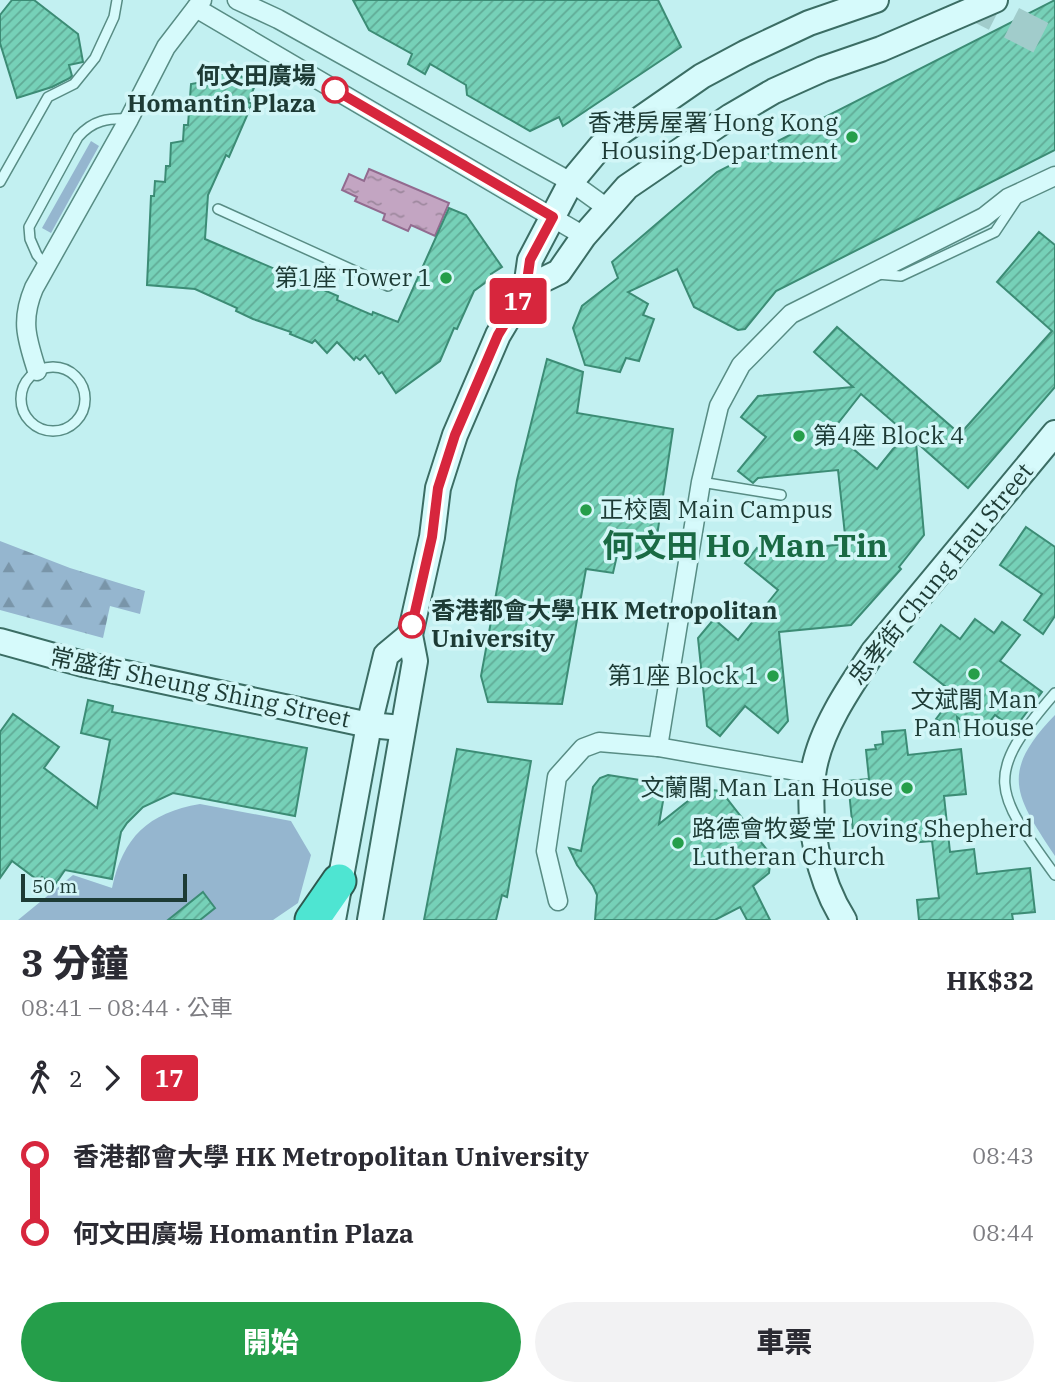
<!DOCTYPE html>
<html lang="zh-TW">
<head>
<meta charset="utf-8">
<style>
  body { margin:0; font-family:"IBM Plex Serif","Noto Sans TC",serif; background:#f2f2f3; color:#2b2b33; height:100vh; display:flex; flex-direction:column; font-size:26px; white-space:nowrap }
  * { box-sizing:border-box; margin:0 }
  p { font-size:23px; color:#7c7c81 }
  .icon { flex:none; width:38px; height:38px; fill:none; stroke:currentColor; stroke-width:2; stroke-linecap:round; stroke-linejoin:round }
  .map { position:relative; height:920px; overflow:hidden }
  .details { display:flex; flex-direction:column; background:#fff; flex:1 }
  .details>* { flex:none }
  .badge { padding:0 14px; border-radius:5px; font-size:24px; line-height:46px }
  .scale { position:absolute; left:21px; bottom:18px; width:166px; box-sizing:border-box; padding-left:7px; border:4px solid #1d3b35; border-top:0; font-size:19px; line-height:24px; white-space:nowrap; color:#1d3b35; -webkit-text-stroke:5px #d2f6f7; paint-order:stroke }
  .map>.badge { position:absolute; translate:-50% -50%; box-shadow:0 0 0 4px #fff }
  .legs { display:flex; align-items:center; gap:10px; height:77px; padding:0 21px; font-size:23px }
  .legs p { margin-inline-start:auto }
  .summary { display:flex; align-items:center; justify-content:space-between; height:119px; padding:0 21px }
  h1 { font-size:38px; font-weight:800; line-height:52px }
  .primary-button { display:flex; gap:14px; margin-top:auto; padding:14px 21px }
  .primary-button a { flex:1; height:80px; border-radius:42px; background:#259e4a; color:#fff; font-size:28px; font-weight:800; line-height:80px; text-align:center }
  .primary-button a+a { background:#f2f2f3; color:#2b2b33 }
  ul { padding:0 21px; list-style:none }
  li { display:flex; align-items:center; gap:24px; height:77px; font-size:26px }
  li i { display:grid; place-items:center; width:10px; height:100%; margin:0 9px; background:currentColor }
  li i::after { content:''; width:18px; height:18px; margin:-9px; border:5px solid; border-radius:50%; background:#fff }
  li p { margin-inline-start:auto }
  li:first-child i { background:linear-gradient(#0000 50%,currentColor 0) }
  li:last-child i { background:linear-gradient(currentColor 50%,#0000 0) }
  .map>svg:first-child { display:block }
</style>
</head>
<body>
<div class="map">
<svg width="1055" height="920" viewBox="0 0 1055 920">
  <defs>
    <pattern id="forest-firs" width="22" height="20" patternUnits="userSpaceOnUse" patternTransform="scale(1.75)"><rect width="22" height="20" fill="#95b6cf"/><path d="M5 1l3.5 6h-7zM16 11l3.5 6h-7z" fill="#7995a9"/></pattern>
    <pattern id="water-ripples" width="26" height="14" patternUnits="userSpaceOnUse" patternTransform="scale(1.75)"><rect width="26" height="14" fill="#c3a5c2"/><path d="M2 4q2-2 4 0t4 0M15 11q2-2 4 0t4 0" fill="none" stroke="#9e889e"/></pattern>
    <pattern id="building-hatch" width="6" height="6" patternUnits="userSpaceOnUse" patternTransform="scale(1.75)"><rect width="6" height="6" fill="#76d1b8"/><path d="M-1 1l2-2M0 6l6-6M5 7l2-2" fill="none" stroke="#60ab96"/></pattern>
  </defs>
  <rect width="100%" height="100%" fill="#c2f0f1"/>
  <g fill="#95b6cf">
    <path d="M 91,141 L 99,146 L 51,233 L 42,228 Z"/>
    <path d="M 1055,715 L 1055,856 C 1015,795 999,773 1055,715 Z"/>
    <path d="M 200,804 L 291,821 L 311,855 L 298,903 L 273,920 L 18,920 L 73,875 L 112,888 C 123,837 148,813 200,804 Z"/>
  </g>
  <path fill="url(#forest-firs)" d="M 0,541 L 70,568 L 145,591 L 140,614 L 110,606 L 103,638 L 0,610 Z"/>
  <path fill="url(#water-ripples)" stroke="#926b8f" stroke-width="2" d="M 369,169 L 449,203 L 435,236 L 411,225 L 408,231 L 383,220 L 385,214 L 355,201 L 357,197 L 342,190 L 349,174 L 364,181 Z"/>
  <g fill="url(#building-hatch)" stroke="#3c8c75" stroke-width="2" fill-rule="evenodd">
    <path d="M 12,0 L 34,0 L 78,34 L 83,62 L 69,65 L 72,76 L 70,78 L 52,87 L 17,98 L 0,43 L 0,15 Z"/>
    <path d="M 353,0 L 658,0 L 681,47 L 563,126 L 559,117 L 530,131 L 467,95 L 466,85 L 430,64 L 425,74 L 408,64 L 412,54 L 369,30 Z"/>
    <path d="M 1055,0 L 1055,150 L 776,291 L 745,329 L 738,330 L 694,307 L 677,269 L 628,292 L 648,304 L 643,315 L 654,319 L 639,361 L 626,358 L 620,372 L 585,365 L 573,328 L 582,306 L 618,278 L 612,262 L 717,172 Z"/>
    <path d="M 231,72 L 256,83 L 248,102 L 252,104 L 229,157 L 226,155 L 208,195 L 205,239 L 338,296 L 337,300 L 372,315 L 373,312 L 398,322 L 449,208 L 466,215 L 502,267 L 491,274 L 493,277 L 474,291 L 457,329 L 454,328 L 440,361 L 396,393 L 382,372 L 379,374 L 365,355 L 360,360 L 356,357 L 354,360 L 337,342 L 327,353 L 315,340 L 312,343 L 290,334 L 291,332 L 253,319 L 236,311 L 237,308 L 195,289 L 147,285 L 151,196 L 154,196 L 155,181 L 165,182 L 166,166 L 170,166 L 171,143 L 183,141 L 184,125 L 188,125 L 191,84 L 213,80 L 212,76 Z"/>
    <path d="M 1039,232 L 1055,245 L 1055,387 L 968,488 L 916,442 L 924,535 L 899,567 L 901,569 L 851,625 L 779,632 L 788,721 L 778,733 L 745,706 L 720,736 L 707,726 L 698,638 L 714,619 L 738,640 L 778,590 L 745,563 L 757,548 L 762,552 L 846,544 L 838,470 L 758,478 L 753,483 L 738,471 L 766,437 L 741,417 L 758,396 L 853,387 L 814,352 L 837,327 L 960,434 L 1052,331 L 997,282 ZM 861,394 L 906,433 L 877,469 L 832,431 Z"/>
    <path d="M 547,359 L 583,372 L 577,413 L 673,429 L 654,556 L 618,551 L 613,573 L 586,569 L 562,704 L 488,702 L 481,676 L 517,480 Z"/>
    <path d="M 1026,527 L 1055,547 L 1055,616 L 1043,634 L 1024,620 L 1042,594 L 1000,565 Z"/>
    <path d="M 975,619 L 994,633 L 1002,622 L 1020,635 L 1000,661 L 1042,692 L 1014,729 L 995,715 L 980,734 L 957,717 L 959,736 L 936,719 L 955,694 L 914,662 L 941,625 L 960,639 Z"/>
    <path d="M 88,700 L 113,706 L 112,712 L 307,748 L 295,816 L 173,793 L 143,807 L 127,823 L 121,832 L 112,879 L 65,870 L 54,886 L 42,877 L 39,881 L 12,861 L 0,878 L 0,732 L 13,714 L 59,747 L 44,768 L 97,808 L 110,740 L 81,733 Z"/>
    <path d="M 905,730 L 908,755 L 961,749 L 966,794 L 944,796 L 950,852 L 974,849 L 977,874 L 1030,868 L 1035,912 L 1012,914 L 1013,920 L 919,920 L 917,900 L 939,898 L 932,841 L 910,843 L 908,824 L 853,831 L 848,781 L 869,779 L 866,750 L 876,749 L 875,745 L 883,744 L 882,732 Z"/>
    <path d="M 457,749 L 531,761 L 507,897 L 502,895 L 496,920 L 424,920 Z"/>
    <path d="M 608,775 L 666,784 L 659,824 L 703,789 L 721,791 L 771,855 L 769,873 L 753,886 L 770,920 L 747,920 L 740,907 L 715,920 L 595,920 L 597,895 L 593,886 L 577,865 L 569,848 L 581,851 L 593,787 L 600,778 Z"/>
    <path d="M 203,892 L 215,908 L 200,920 L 168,920 Z"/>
  </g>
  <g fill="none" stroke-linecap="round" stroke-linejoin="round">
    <path stroke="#a1cccb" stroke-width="33" stroke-dasharray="33 17" stroke-linecap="butt" d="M 967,0 L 1055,45"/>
    <g stroke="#588c84" stroke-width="12">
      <g id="lane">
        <path d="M 0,182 L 48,97 L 74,84 L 95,58 L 114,17 L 117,0"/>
        <path d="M 218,209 L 388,286"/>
        <path d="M 46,266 L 37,255 L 30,239 L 29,227 L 78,137 C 93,120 108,118 129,119"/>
        <path d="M 877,274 L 901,276 L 995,232 L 1019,196"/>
        <circle cx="53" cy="399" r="32"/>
        <path d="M 701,482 L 781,495"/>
        <path d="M 1055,693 C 983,776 993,790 1055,875"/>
      </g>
    </g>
    <g stroke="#588c84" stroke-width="21">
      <g id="street">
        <path d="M 237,0 L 278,19 L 571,182 L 607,208"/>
        <path d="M 196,8 L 584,236"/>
        <path d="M 37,371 C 27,339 20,321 34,288 L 129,119 L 166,47 L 202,0"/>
        <path d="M 658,747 L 701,482 L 719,406 L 741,365 L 791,314 L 984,217 L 1008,198 L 1055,176"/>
        <path d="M 558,901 L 546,851 L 557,777 L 583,748 L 599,742 L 658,747 L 813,774"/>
      </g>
    </g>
    <g stroke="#3b6d64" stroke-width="28">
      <g id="secondary">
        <path d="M 526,288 L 559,272 L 584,236 L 627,187 L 731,116 L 774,91 L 823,69 L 881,49 L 995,0"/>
        <path d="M 0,641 L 83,664 L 369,725 L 402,728"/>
        <path d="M 333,920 L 369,725 L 386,655 L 410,635"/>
        <path d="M 370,920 L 415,661 L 410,635 L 432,537 L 438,488 L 455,435 L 498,335 L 526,288 L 530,260 L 571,182 L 601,146 L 702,76 L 745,53 L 809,23 L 876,0"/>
        <path d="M 844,920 C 818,879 807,823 813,775 C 818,733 850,686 874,651 L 1055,433"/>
      </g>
    </g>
    <g stroke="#2d594f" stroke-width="37">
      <path id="highway" d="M 312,920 L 339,881"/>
    </g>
    <use href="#lane" stroke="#d6fafb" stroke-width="9"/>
    <use href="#street" stroke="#d6fafb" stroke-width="18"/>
    <use href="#secondary" stroke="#d6fafb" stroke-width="24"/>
    <use href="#highway" stroke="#4ee5d2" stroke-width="33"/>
  </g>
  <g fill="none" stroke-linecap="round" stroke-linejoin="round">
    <g stroke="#fff" stroke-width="16">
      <path id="line-1" d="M 335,90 L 553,217 L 530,260 L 526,288 L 498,335 L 455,435 L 438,488 L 432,537 L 412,625"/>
    </g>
    <use href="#line-1" stroke="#d7263d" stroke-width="10"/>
  </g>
  <g fill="#fff" stroke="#d7263d" stroke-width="3.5">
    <circle cx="335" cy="90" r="12"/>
    <circle cx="412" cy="625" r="12"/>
  </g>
  <g fill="#259e4a" stroke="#d2f6f7" stroke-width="2.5">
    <circle cx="852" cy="137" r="7"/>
    <circle cx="446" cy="278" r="7"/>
    <circle cx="799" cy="436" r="7"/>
    <circle cx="586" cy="510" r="7"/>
    <circle cx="974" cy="674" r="7"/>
    <circle cx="773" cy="676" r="7"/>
    <circle cx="907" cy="788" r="7"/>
    <circle cx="678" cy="843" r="7"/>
  </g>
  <g text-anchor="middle" stroke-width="7" stroke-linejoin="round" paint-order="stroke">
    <g font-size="24" font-weight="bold" fill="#1d3b35" stroke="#d2f6f7" text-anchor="end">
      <text x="316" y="84">何文田廣場<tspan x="316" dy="28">Homantin Plaza</tspan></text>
      <text x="431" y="619" text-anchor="start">香港都會大學 HK Metropolitan<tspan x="431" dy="28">University</tspan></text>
    </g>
    <g font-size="24" fill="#1d3b35" stroke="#d2f6f7" text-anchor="end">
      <text x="838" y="131">香港房屋署 Hong Kong<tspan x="838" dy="28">Housing Department</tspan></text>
      <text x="432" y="286">第1座 Tower 1</text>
      <text x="813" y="444" text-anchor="start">第4座 Block 4</text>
      <text x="600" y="518" text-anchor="start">正校園 Main Campus</text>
      <text x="759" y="684">第1座 Block 1</text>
      <text x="974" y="708" text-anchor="middle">文斌閣 Man<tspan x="974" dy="28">Pan House</tspan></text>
      <text x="893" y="796">文蘭閣 Man Lan House</text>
      <text x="692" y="837" text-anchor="start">路德會牧愛堂 Loving Shepherd<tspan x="692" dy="28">Lutheran Church</tspan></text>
    </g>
    <g font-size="24" fill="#1d3b35" stroke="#d2f6f7">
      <text transform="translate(941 574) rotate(-51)" y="8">忠孝街 Chung Hau Street</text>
      <text transform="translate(200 688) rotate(12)" y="8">常盛街 Sheung Shing Street</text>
    </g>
    <g font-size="32" font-weight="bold" fill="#1a6a44" stroke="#d2f6f7">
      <text x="745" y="557">何文田 Ho Man Tin</text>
    </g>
  </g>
</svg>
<div class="scale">50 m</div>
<b class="badge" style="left:518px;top:301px;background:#d7263d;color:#fff">17</b>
</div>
<section class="details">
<div class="summary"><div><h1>3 分鐘</h1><p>08:41 – 08:44 · 公車</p></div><b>HK$32</b></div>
<div class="legs"><svg class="icon" aria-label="walk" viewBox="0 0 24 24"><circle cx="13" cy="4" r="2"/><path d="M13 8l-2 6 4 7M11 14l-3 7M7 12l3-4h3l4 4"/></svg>2<svg class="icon" aria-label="forward" viewBox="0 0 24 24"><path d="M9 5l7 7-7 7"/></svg><b class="badge" style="background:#d7263d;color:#fff">17</b></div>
<ul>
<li><i style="color:#d7263d"></i><b>香港都會大學 HK Metropolitan University</b><p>08:43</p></li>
<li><i style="color:#d7263d"></i><b>何文田廣場 Homantin Plaza</b><p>08:44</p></li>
</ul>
<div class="primary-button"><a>開始</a><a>車票</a></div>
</section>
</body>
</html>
